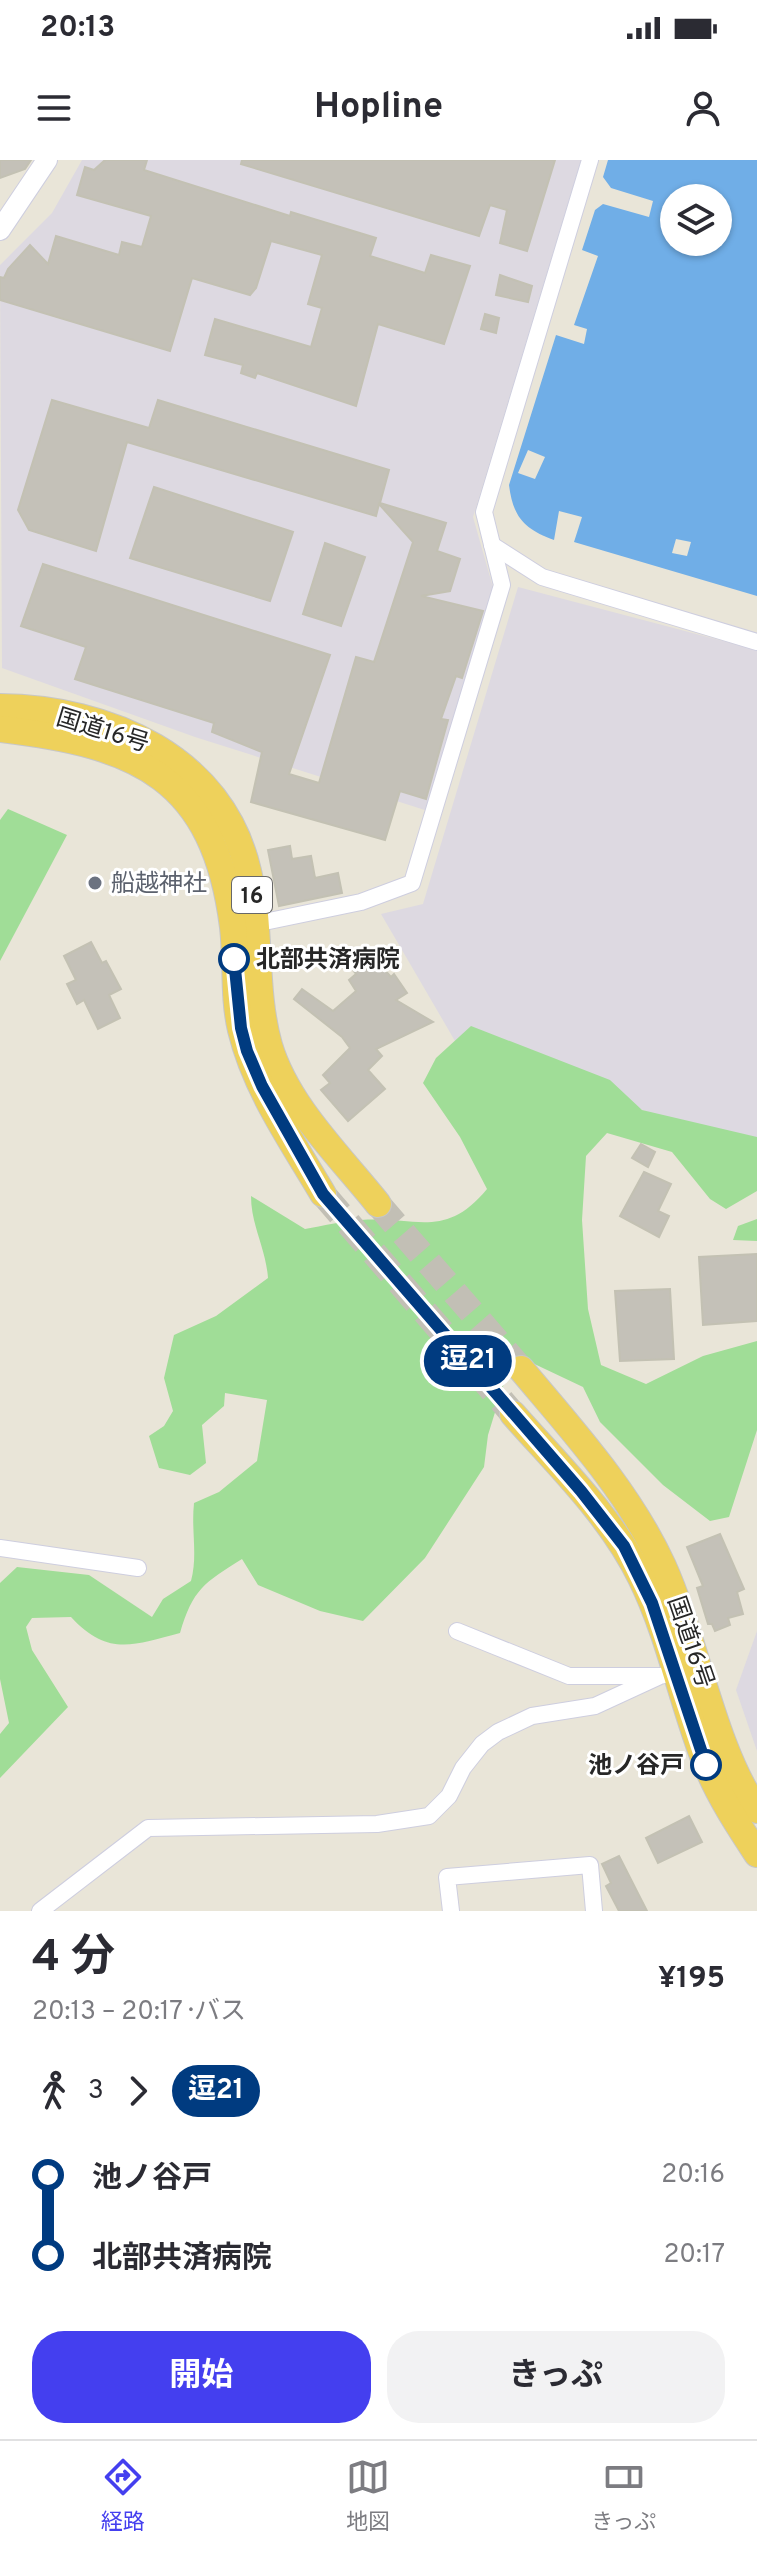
<!DOCTYPE html>
<html lang="ja">
<head>
<meta charset="utf-8">
<style>
  body { margin:0; font-family:Overpass,"Noto Sans JP",sans-serif; background:#f2f2f3; color:#2b2b33; height:100vh; display:flex; flex-direction:column; font-size:30px; white-space:nowrap }
  * { box-sizing:border-box; margin:0 }
  p { font-size:26px; color:#7c7c81 }
  .icon { flex:none; width:44px; height:44px; fill:none; stroke:currentColor; stroke-width:2; stroke-linecap:round; stroke-linejoin:round }
  .map { position:relative; height:1751px; overflow:hidden }
  .details { display:flex; flex-direction:column; background:#fff; flex:1 }
  .details>* { flex:none }
  .badge { padding:0 16px; border-radius:26px; font-size:28px; line-height:52px }
  .buttons { position:absolute; left:660px; top:24px; display:grid; gap:16px }
  .buttons a { display:grid; place-items:center; width:72px; height:72px; border-radius:50%; background:#fff; box-shadow:0 2px 6px #0004; font-size:40px }
  .map>.badge { position:absolute; translate:-50% -50%; box-shadow:0 0 0 4px #fff }
  .legs { display:flex; align-items:center; gap:12px; height:88px; padding:0 32px; font-size:26px }
  .legs p { margin-inline-start:auto }
  .overview { display:flex; align-items:center; justify-content:space-between; height:136px; padding:0 32px }
  h1 { font-size:44px; font-weight:700; line-height:60px }
  .primary-button { display:flex; gap:16px; margin-top:auto; padding:16px 32px }
  .primary-button a { flex:1; height:92px; border-radius:32px; background:#443fef; color:#fff; font-size:32px; font-weight:700; line-height:92px; text-align:center }
  .primary-button a+a { background:#f2f2f3; color:#2b2b33 }
  ul { padding:0 32px; list-style:none }
  li { display:flex; align-items:center; gap:28px; height:80px; font-size:30px }
  li i { display:grid; place-items:center; width:12px; height:100%; margin:0 10px; background:currentColor }
  li i::after { content:''; width:20px; height:20px; margin:-10px; border:6px solid; border-radius:50%; background:#fff }
  li p { margin-inline-start:auto }
  li:first-child i { background:linear-gradient(#0000 50%,currentColor 0) }
  li:last-child i { background:linear-gradient(currentColor 50%,#0000 0) }
  .status { display:flex; justify-content:space-between; align-items:center; height:56px; padding:0 40px; background:#fff; direction:ltr }
  .status svg { height:22px; fill:currentColor }
  header { display:flex; justify-content:space-between; align-items:center; height:104px; padding:0 32px; background:#fff; font-size:36px; font-weight:700 }
  .tabs { display:flex; justify-content:space-around; align-items:center; height:112px; border-top:2px solid #e1e1e2; background:#fff; font-size:22px; color:#7c7c81 }
  .tabs a { display:grid; justify-items:center; gap:4px }
  .tabs .on { color:#443fef }
  .map>svg:first-child { display:block }
</style>
</head>
<body>
<div class="status"><b>20:13</b><svg viewBox="0 0 49 12"><path d="M0 12V9h3v3zM5 12V6h3v6zM10 12V3h3v9zM15 12V0h3v12zM26 1h20v11H26zM47 4h2v5h-2z"/></svg></div>
<header><svg class="icon" aria-label="menu" viewBox="0 0 24 24"><path d="M4 6h16M4 12h16M4 18h16"/></svg>Hopline<svg class="icon" aria-label="person" viewBox="0 0 24 24"><circle cx="12" cy="8" r="4"/><path d="M4 21q1-7 8-7t8 7"/></svg></header>
<div class="map">
<svg width="757" height="1751" viewBox="0 0 757 1751">
  <rect width="100%" height="100%" fill="#e9e5d8"/>
  <g fill="#ddd9e1">
    <path d="M 82,0 L 581,0 L 473,357 L 494,431 L 428,651 L 195,577 L 2,508 L 0,105 L 52,53 Z"/>
    <path d="M 518,427 L 757,490 L 757,992 L 455,881 L 381,754 L 423,744 Z"/>
    <path d="M 757,1471 L 757,1591 L 736,1530 Z"/>
  </g>
  <g fill="#a0dd97">
    <path d="M 8,649 L 67,675 L 0,801 L 0,660 Z"/>
    <path d="M 471,866 L 610,920 L 642,950 L 757,977 L 757,1031 L 726,1049 L 710,1039 L 672,992 L 607,973 L 586,996 L 582,1060 L 588,1149 L 601,1205 L 646,1224 L 703,1196 L 757,1181 L 757,1270 L 729,1357 L 710,1361 L 663,1325 L 600,1262 L 583,1227 L 526,1200 L 509,1207 L 488,1275 L 484,1307 L 425,1398 L 363,1461 L 320,1451 L 258,1425 L 242,1399 C 204,1423 193,1429 180,1473 C 133,1485 108,1497 71,1457 L 32,1458 L 26,1467 L 32,1490 L 68,1547 L 0,1618 L 0,1574 L 9,1563 L 0,1519 L 0,1423 L 17,1407 L 89,1415 L 152,1457 L 163,1439 L 191,1421 C 198,1395 191,1371 194,1343 L 219,1332 L 257,1301 L 267,1240 L 225,1233 L 224,1246 L 202,1265 L 206,1303 L 190,1315 L 159,1308 L 149,1276 L 164,1266 L 173,1251 L 164,1218 L 174,1175 L 216,1156 L 268,1118 C 266,1089 251,1065 251,1036 L 305,1069 C 323,1066 342,1061 361,1060 C 416,1056 445,1080 487,1029 L 460,977 L 423,923 L 436,898 Z"/>
    <path d="M 757,1059 L 757,1081 L 733,1080 L 738,1066 Z"/>
  </g>
  <path fill="#70aee7" fill-rule="evenodd" d="M 608,0 L 757,0 L 757,436 L 574,382 L 582,357 L 559,351 L 554,380 C 524,369 513,357 509,325 L 556,175 L 584,184 L 587,169 L 574,165 L 598,96 L 582,90 L 595,50 L 603,44 L 649,57 L 653,41 L 611,28 L 603,17 ZM 674,38 L 718,38 L 718,82 L 674,82 ZM 528,290 L 545,297 L 535,319 L 518,313 ZM 676,379 L 691,382 L 687,396 L 672,393 Z"/>
  <g fill="#c4c1b8" stroke="#c3c1b3" stroke-width="2">
    <path d="M 0,0 L 31,0 L 25,9 L 0,18 Z"/>
    <path d="M 105,0 L 147,0 L 144,10 L 290,56 L 291,52 L 376,78 L 370,96 L 425,113 L 431,95 L 470,106 L 444,184 L 378,164 L 356,246 L 257,213 L 255,218 L 241,213 L 243,205 L 205,195 L 215,159 L 311,187 L 322,148 L 308,144 L 322,95 L 271,81 L 256,128 L 250,135 L 192,118 L 170,191 L 0,140 L 0,117 L 4,118 L 8,109 L 30,85 L 48,104 L 56,76 L 119,95 L 122,82 L 142,87 L 151,56 L 77,35 L 85,7 L 94,10 Z"/>
    <path d="M 242,0 L 555,0 L 527,91 L 500,83 L 507,50 L 490,45 L 479,76 L 241,4 Z"/>
    <path d="M 500,115 L 532,126 L 528,142 L 496,135 Z"/>
    <path d="M 485,154 L 499,158 L 496,173 L 481,169 Z"/>
    <path d="M 52,240 L 149,268 L 158,240 L 389,310 L 380,343 L 446,363 L 437,391 L 460,399 L 450,431 L 421,436 L 483,451 L 462,518 L 456,516 L 441,559 L 448,560 L 426,639 L 400,631 L 385,680 L 251,642 L 262,592 L 212,572 L 214,563 L 75,519 L 86,487 L 21,466 L 43,404 L 330,495 L 289,614 L 319,623 L 356,497 L 374,502 L 413,382 L 379,344 L 376,356 L 127,282 L 96,391 L 29,370 L 18,350 Z"/>
    <path d="M 154,327 L 293,372 L 270,441 L 130,398 Z"/>
    <path d="M 325,383 L 365,397 L 341,466 L 303,454 Z"/>
    <path d="M 290,686 L 292,699 L 311,696 L 315,718 L 338,713 L 342,733 L 279,746 L 268,690 Z"/>
    <path d="M 91,782 L 102,803 L 106,801 L 121,829 L 109,835 L 120,858 L 98,869 L 84,840 L 77,844 L 67,824 L 76,820 L 64,796 Z"/>
    <path d="M 371,795 L 391,817 L 394,814 L 407,833 L 396,840 L 433,862 L 376,889 L 382,896 L 368,910 L 385,929 L 348,961 L 321,930 L 330,923 L 323,915 L 350,888 L 342,877 L 294,839 L 302,829 L 333,851 L 356,831 L 349,820 L 356,814 L 352,809 Z"/>
    <path d="M 641,984 L 655,992 L 648,1007 L 632,998 Z"/>
    <path d="M 644,1012 L 671,1024 L 658,1051 L 669,1056 L 659,1077 L 620,1056 Z"/>
    <path d="M 757,1094 L 757,1161 L 703,1165 L 699,1097 Z"/>
    <path d="M 670,1129 L 674,1199 L 620,1201 L 615,1131 Z"/>
    <path d="M 720,1374 L 744,1429 L 737,1432 L 743,1454 L 728,1458 L 730,1465 L 715,1471 L 712,1464 L 708,1464 L 697,1428 L 703,1426 L 687,1387 Z"/>
    <path d="M 689,1656 L 702,1682 L 658,1703 L 646,1678 Z"/>
    <path d="M 619,1696 L 647,1751 L 619,1751 L 606,1726 L 611,1723 L 602,1704 Z"/>
  </g>
  <g fill="none" stroke-linecap="round" stroke-linejoin="round">
    <g stroke="#c2bfb5" stroke-width="26" stroke-dasharray="26 13" stroke-linecap="butt">
      <path d="M 323,1034 L 513,1254"/>
      <path d="M 378,1044 L 521,1209"/>
    </g>
    <g stroke="#cecedf" stroke-width="18">
      <g id="minor">
        <path d="M 492,385 L 542,417 L 757,482"/>
        <path d="M 250,765 L 361,742 L 412,723 L 502,425 L 484,352 L 590,0"/>
        <path d="M 0,1388 L 138,1408"/>
        <path d="M 457,1471 L 569,1516 L 658,1516"/>
        <path d="M 40,1751 L 148,1668 L 377,1664 L 429,1656 L 449,1636 L 463,1608 L 482,1584 L 498,1572 L 532,1556 L 595,1546 L 660,1516 L 684,1511"/>
        <path d="M 451,1751 L 447,1717 L 590,1705 L 594,1751"/>
      </g>
    </g>
    <g stroke="#cecedf" stroke-width="22">
      <path id="tertiary" d="M 0,70 L 47,0"/>
    </g>
    <g stroke="#c7c7c7" stroke-width="28">
      <g id="trunk">
        <path d="M 0,547 C 108,548 222,597 248,711 C 262,768 253,828 269,885 C 287,946 340,996 378,1044"/>
        <path d="M 0,569 C 138,585 214,617 233,767 C 237,801 233,837 241,870 C 255,929 293,983 323,1034"/>
        <path d="M 521,1209 C 573,1271 629,1332 663,1406 C 696,1479 713,1588 757,1650"/>
        <path d="M 513,1254 C 558,1305 611,1356 641,1418 C 670,1477 682,1543 706,1604 C 719,1636 738,1665 757,1694"/>
      </g>
    </g>
    <use href="#minor" stroke="#fff" stroke-width="16"/>
    <use href="#tertiary" stroke="#fff" stroke-width="20"/>
    <use href="#trunk" stroke="#eed15b" stroke-width="26"/>
  </g>
  <g fill="none" stroke-linecap="round" stroke-linejoin="round">
    <g stroke="#fff" stroke-width="18">
      <path id="line-1" d="M 234,799 L 241,868 L 247,891 L 262,926 L 323,1034 L 581,1331 L 624,1386 L 652,1443 L 706,1605"/>
    </g>
    <use href="#line-1" stroke="#003b80" stroke-width="12"/>
  </g>
  <circle fill="#6b7280" stroke="#fff" stroke-width="3" cx="95" cy="723" r="8"/>
  <g fill="#fff" stroke="#003b80" stroke-width="4">
    <circle cx="234" cy="799" r="14"/>
    <circle cx="706" cy="1605" r="14"/>
  </g>
  <g text-anchor="middle" stroke-width="6" stroke-linejoin="round" paint-order="stroke">
    <rect fill="#fff" stroke="#686868" stroke-width="2" x="232" y="717" width="40" height="36" rx="6"/>
    <g font-size="22" font-weight="bold" fill="#272727">
      <text x="252" y="743">16</text>
    </g>
    <g font-size="24" fill="#272727" stroke="#fff">
      <text transform="translate(103 570) rotate(17)" y="8">国道16号</text>
      <text transform="translate(691 1482) rotate(71)" y="8">国道16号</text>
    </g>
    <g font-size="24" fill="#5b616d" stroke="#fff" text-anchor="start">
      <text x="111" y="731">船越神社</text>
    </g>
    <g font-size="24" font-weight="bold" fill="#272727" stroke="#fff" text-anchor="start">
      <text x="256" y="807">北部共済病院</text>
      <text x="684" y="1613" text-anchor="end">池ノ谷戸</text>
    </g>
  </g>
</svg>
<div class="buttons">
<a><svg class="icon" aria-label="layers" viewBox="0 0 24 24"><path d="M12 4l9 5-9 5-9-5zM3 14l9 5 9-5"/></svg></a>
</div>
<b class="badge" style="left:468px;top:1201px;background:#003b80;color:#fff">逗21</b>
</div>
<section class="details">
<div class="overview"><div><h1>4 分</h1><p>20:13 – 20:17 · バス</p></div><b>¥195</b></div>
<div class="legs"><svg class="icon" aria-label="walk" viewBox="0 0 24 24"><circle cx="13" cy="4" r="2"/><path d="M13 8l-2 6 4 7M11 14l-3 7M7 12l3-4h3l4 4"/></svg>3<svg class="icon" aria-label="forward" viewBox="0 0 24 24"><path d="M9 5l7 7-7 7"/></svg><b class="badge" style="background:#003b80;color:#fff">逗21</b></div>
<ul>
<li><i style="color:#003b80"></i><b>池ノ谷戸</b><p>20:16</p></li>
<li><i style="color:#003b80"></i><b>北部共済病院</b><p>20:17</p></li>
</ul>
<div class="primary-button"><a>開始</a><a>きっぷ</a></div>
</section>
<nav class="tabs">
<a class="on"><svg class="icon" aria-label="directions" viewBox="0 0 24 24"><path d="M12 3l9 9-9 9-9-9zM9 14v-3h6M13 9l2 2-2 2"/></svg>経路</a>
<a><svg class="icon" aria-label="map" viewBox="0 0 24 24"><path d="M3 6l6-2 6 2 6-2v14l-6 2-6-2-6 2zM9 4v14M15 6v14"/></svg>地図</a>
<a><svg class="icon" aria-label="tickets" viewBox="0 0 24 24"><path d="M3 7h18v10H3zM15 7v10"/></svg>きっぷ</a>
</nav>
</body>
</html>
